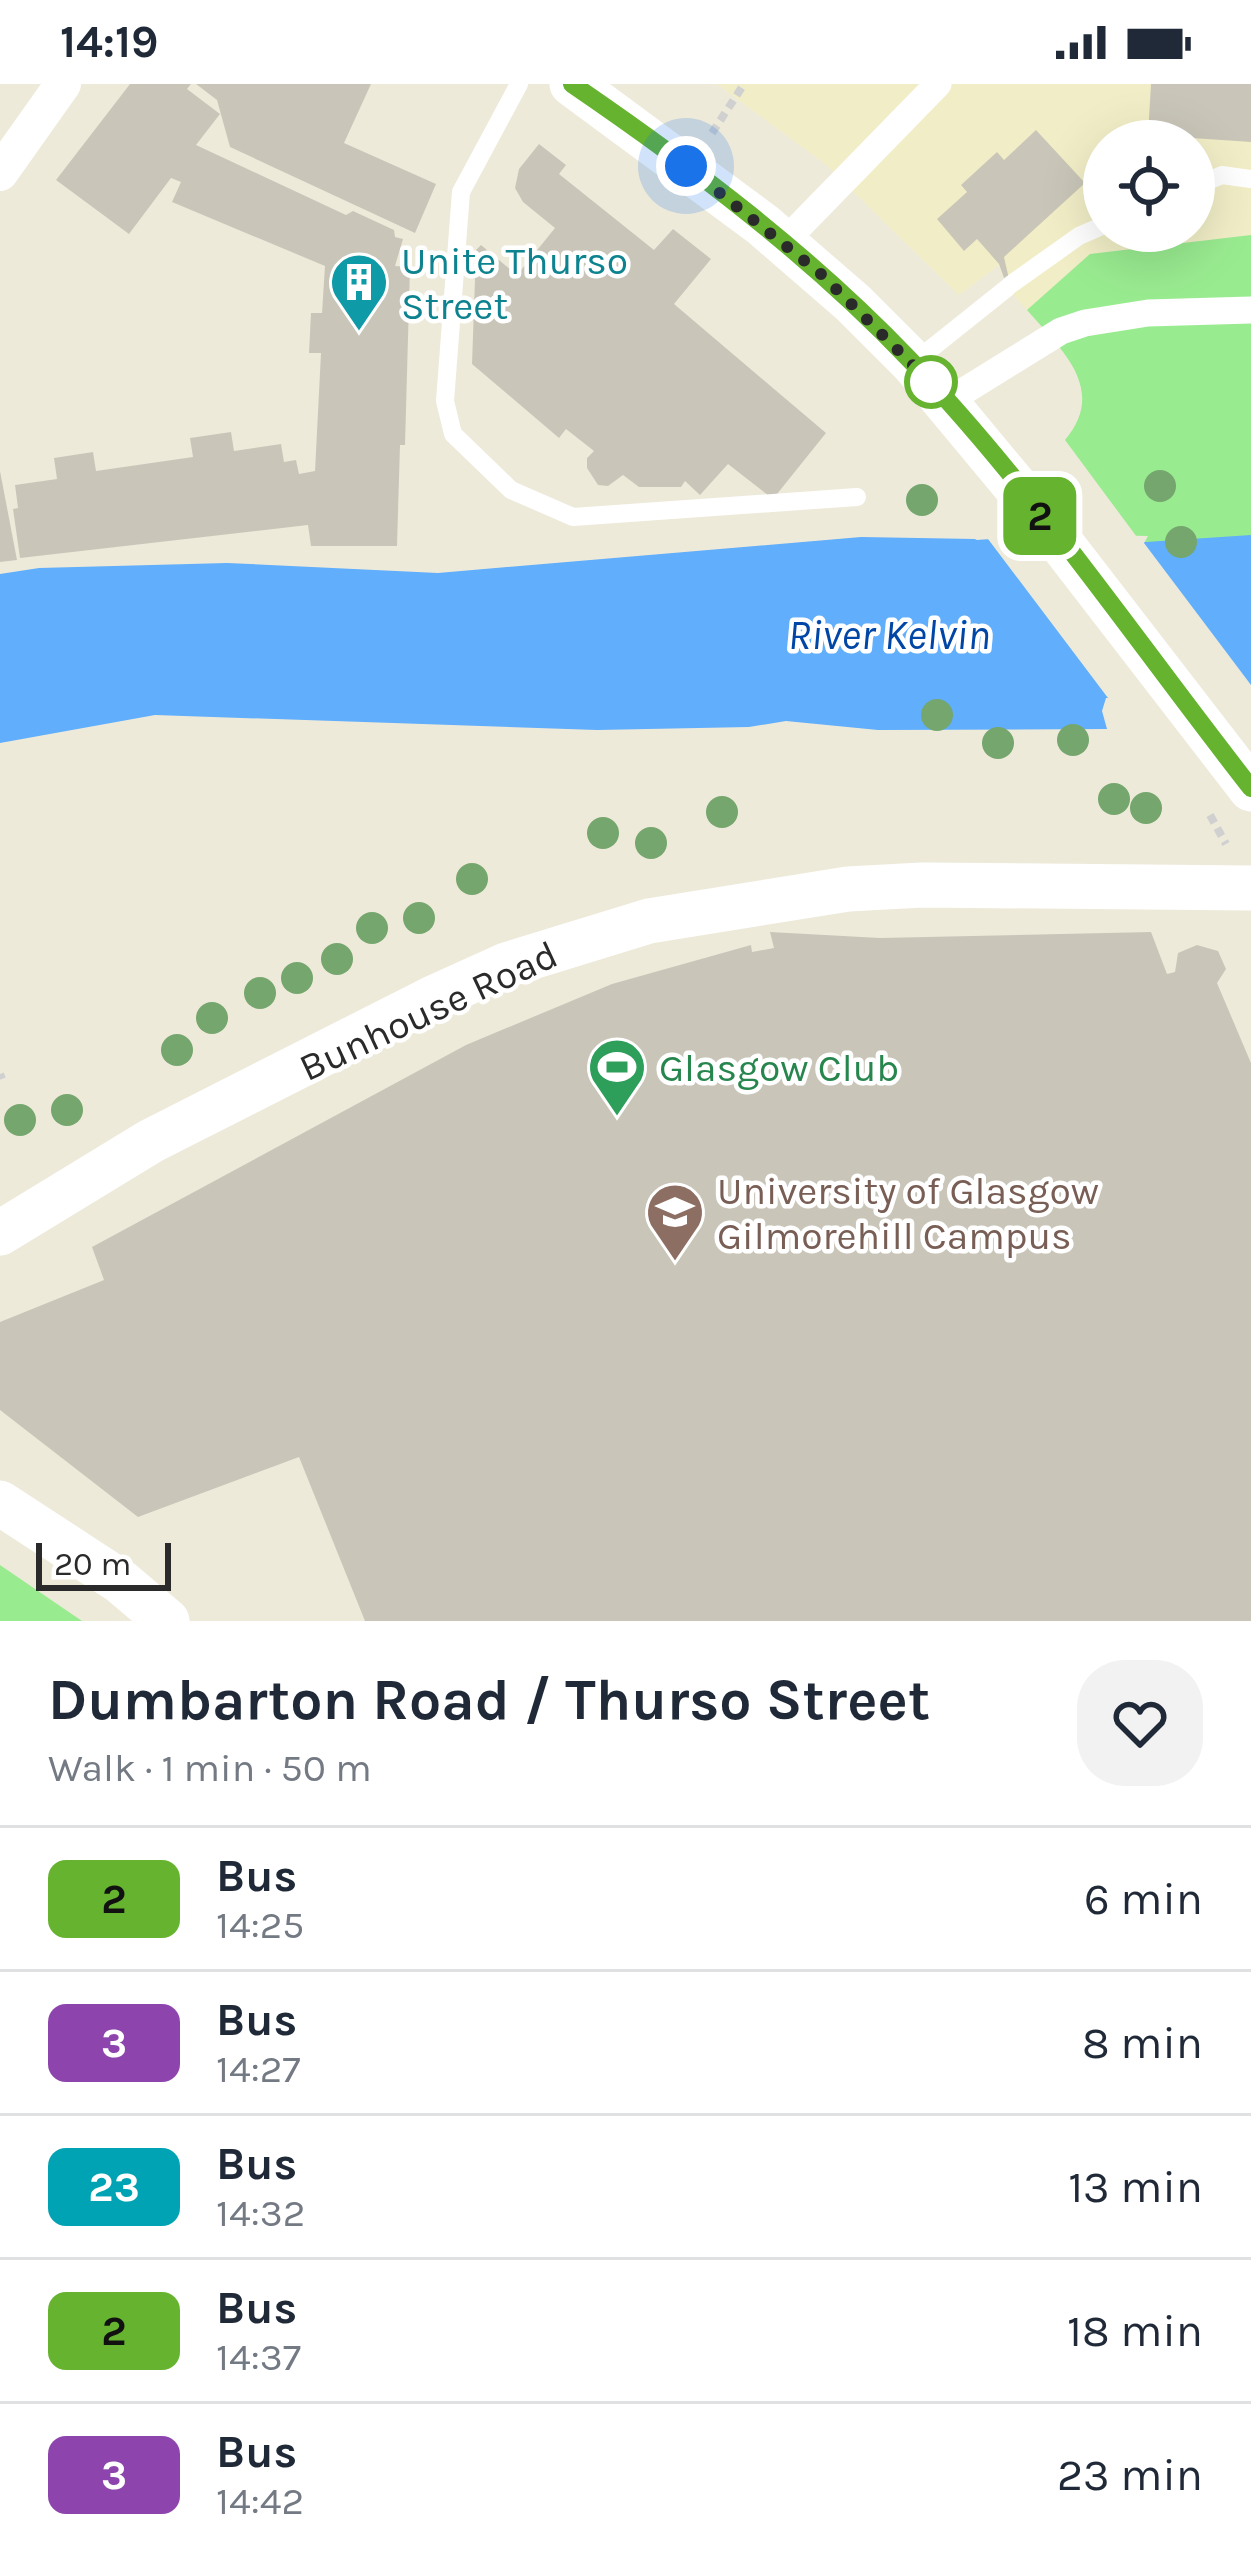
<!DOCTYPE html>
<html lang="en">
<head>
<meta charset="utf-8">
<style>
  body { margin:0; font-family:Karla,sans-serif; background:#f2f2f3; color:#1f2937; height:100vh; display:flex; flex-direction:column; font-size:45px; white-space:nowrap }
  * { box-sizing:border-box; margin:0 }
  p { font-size:39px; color:#747a83 }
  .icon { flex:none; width:66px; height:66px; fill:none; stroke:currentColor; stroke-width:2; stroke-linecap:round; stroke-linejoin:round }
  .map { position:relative; height:1537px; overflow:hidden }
  .drawer { display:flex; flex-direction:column; background:#fff; flex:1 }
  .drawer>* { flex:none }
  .badge { padding:0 24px; border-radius:18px; font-size:42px; line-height:78px }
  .tools { position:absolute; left:1083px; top:36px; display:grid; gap:24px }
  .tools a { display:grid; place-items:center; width:132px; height:132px; border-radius:50%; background:#fff; box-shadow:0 12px 48px #0002; font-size:60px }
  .scale { position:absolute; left:36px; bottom:30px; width:135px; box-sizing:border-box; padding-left:12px; border:6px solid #2a2a2a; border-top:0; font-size:33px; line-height:42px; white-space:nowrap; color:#2a2a2a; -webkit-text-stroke:9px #fff; paint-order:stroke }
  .you { position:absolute; width:60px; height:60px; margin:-30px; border:9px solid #fff; border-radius:50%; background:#1a73e8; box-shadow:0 0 0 18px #1a73e833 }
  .map>.badge { position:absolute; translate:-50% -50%; box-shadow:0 0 0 6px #fff }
  .round { display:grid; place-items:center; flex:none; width:126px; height:126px; border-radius:48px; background:#f2f2f3 }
  .summary { display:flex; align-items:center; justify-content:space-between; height:204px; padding:0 48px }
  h1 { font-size:57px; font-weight:700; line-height:90px }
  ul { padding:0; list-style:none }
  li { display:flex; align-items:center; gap:36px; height:144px; padding:0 48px; border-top:3px solid #e0e1e3 }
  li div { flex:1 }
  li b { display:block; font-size:45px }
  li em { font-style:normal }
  li .badge { min-width:132px; font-weight:700; text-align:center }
  .status { display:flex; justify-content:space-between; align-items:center; height:84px; padding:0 60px; background:#fff; direction:ltr }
  .status svg { height:33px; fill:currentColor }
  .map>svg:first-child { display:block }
</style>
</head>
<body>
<div class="status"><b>14:19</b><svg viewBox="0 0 49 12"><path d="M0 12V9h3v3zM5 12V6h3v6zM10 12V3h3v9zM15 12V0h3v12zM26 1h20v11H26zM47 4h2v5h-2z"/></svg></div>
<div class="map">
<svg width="1251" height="1537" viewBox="0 0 1251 1537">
  <rect width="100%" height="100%" fill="#eeeada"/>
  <path fill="#f1eec7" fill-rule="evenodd" d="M 717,0 L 1251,0 L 1251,151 L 1090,170 L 1027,226 L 1007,204 L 999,181 L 959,211 L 824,79 ZM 1104,57 L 1194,57 L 1194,147 L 1104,147 Z"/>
  <g fill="#99eb90">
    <path d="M 1251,151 L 1251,607 L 1065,356 C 1108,305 1061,265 1027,226 L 1090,170 Z"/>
    <path d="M 0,1481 L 82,1537 L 0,1537 Z"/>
  </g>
  <path fill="#60aefc" d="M 1251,451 L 1251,623 L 1106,614 L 1102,627 L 1107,645 L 878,646 L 786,637 L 749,643 L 597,646 L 155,631 L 0,659 L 0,490 L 39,484 L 227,479 L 438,489 L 861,453 L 1146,458 Z"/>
  <path fill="#eeeada" d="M 960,448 L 1148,452 L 1144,459 L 1251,601 L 1251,629 L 1110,621 L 1113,644 L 1109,642 L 1104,623 L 1108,614 L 988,455 L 977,456 Z"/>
  <g fill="#c9c6b9">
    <path d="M 130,0 L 191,0 L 187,5 L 220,30 L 196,61 L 346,131 L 353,127 L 394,146 L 395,153 L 403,155 L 395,182 L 410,183 L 405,361 L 400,361 L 397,462 L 311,462 L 308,441 L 20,474 L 13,425 L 18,424 L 15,401 L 57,395 L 54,374 L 93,368 L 96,387 L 193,373 L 190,354 L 231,348 L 234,367 L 281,360 L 284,378 L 296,376 L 299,390 L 315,387 L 321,269 L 309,269 L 311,229 L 322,229 L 325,182 L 172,118 L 181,98 L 171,94 L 129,150 L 56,96 Z"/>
    <path d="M 196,0 L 371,0 L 344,59 L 436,100 L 415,149 L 230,63 L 217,16 Z"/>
    <path d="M 1151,0 L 1251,0 L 1251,58 L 1148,51 Z"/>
    <path d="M 1036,46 L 1085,99 L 1004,173 L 1012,208 L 1009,208 L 999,180 L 977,155 L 964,167 L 937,135 L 967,108 L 961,101 L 997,68 L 1004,76 Z"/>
    <path d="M 539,60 L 566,81 L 559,90 L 654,166 L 673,145 L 711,175 L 674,220 L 826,349 L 773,415 L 728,380 L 700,411 L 685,397 L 681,403 L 639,403 L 623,391 L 608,402 L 598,401 L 587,384 L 587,374 L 594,367 L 566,345 L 559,354 L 472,280 L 476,166 L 481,161 L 517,191 L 555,144 L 523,118 L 515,104 L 519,85 Z"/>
    <path d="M 0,387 L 17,476 L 0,478 Z"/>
    <path d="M 770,848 L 880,854 L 1151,848 L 1167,890 L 1175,888 L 1178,869 L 1197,861 L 1218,867 L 1226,885 L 1217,899 L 1251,979 L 1251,1537 L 365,1537 L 299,1373 L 138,1433 L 0,1326 L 0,1238 L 104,1196 L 92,1163 L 466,961 L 612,900 L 751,861 L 752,868 L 774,864 Z"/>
  </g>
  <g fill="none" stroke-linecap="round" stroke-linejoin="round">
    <g stroke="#d0d0d0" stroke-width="8" stroke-dasharray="9 6" stroke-linecap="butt">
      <path d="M 712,49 L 744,0"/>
      <path d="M 1210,731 L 1226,760"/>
      <path d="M 0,990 L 2,995"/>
    </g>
    <g stroke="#fff" stroke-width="18">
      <path d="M 519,0 L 461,108 L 445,317 L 453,350 L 511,406 L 573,433 L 857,413"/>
      <path d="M 1194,103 L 1222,91 L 1251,95"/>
      <path d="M 1010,201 L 1079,152 L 1104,141"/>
      <path d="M 913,279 L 1007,204"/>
    </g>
    <g stroke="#fff" stroke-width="27">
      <path d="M 784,158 L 938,0"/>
      <path d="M 948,317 L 1061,247 L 1085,239 L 1148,229 L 1251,226"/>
    </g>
    <path stroke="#fff" stroke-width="36" d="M 0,89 L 63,0"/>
    <g stroke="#fff" stroke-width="45">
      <path d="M 572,0 L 763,141 L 853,219 L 913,279 L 1041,433 L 1251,705"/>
      <path d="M 0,1149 L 151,1057 L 433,914 L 506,881 L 649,837 L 848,805 L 922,801 L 1251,804"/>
      <path d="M 0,1419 L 121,1498 L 167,1537"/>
    </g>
  </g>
  <g fill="#75a66d">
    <circle cx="1160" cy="402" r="16"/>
    <circle cx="922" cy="416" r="16"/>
    <circle cx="1181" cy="458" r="16"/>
    <circle cx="937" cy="631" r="16"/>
    <circle cx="1073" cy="656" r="16"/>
    <circle cx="998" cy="659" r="16"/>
    <circle cx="1114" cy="715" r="16"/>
    <circle cx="1146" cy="724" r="16"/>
    <circle cx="722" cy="728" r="16"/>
    <circle cx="603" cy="749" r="16"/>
    <circle cx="651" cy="759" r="16"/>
    <circle cx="472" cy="795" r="16"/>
    <circle cx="419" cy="834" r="16"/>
    <circle cx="372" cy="844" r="16"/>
    <circle cx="337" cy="875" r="16"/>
    <circle cx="297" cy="894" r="16"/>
    <circle cx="260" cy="909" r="16"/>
    <circle cx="212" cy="934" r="16"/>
    <circle cx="177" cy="966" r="16"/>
    <circle cx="67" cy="1026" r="16"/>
    <circle cx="20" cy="1036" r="16"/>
  </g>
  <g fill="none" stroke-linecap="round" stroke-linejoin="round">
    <g stroke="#fff" stroke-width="27">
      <path id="line" d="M 572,0 C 692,82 810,171 910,276 C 1033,404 1141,564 1251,704"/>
    </g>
    <use href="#line" stroke="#65b32e" stroke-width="18"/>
    <path stroke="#2a2a2a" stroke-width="12" stroke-dasharray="0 21.6" d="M 686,82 L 821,190 L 944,312 L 931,298"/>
  </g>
  <defs>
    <g id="building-pin" transform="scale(3)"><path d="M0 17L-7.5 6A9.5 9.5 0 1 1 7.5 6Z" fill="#0f9aa8" stroke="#fff"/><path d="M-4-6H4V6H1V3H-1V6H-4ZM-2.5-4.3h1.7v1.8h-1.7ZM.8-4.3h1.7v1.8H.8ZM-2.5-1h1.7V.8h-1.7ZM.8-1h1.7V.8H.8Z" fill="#fff"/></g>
    <g id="stadium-pin" transform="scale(3)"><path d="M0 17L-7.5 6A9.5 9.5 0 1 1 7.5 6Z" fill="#2e9e5b" stroke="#fff"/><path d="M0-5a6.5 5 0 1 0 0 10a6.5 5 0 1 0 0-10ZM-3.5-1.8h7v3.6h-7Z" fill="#fff"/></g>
    <g id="university-pin" transform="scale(3)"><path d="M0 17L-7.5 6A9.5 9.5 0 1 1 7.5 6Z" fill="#8d6e63" stroke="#fff"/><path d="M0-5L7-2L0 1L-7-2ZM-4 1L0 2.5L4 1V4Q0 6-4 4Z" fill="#fff"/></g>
  </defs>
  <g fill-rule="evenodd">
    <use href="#building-pin" x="359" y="198"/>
    <use href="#stadium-pin" x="617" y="983"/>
    <use href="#university-pin" x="675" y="1128"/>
  </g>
  <circle fill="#fff" stroke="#65b32e" stroke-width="6" cx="931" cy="298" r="24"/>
  <g text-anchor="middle" stroke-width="9" stroke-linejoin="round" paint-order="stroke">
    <g font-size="39" fill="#0d838f" stroke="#fff" text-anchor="start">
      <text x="401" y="190">Unite Thurso<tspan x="401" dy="45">Street</tspan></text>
    </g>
    <g font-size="39" fill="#2a2a2a" stroke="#fff">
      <text transform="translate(428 926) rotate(-25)" y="14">Bunhouse Road</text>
    </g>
    <g font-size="39" fill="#27864d" stroke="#fff" text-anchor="start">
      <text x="659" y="997">Glasgow Club</text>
    </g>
    <g font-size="39" fill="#785e54" stroke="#fff" text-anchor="start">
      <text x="717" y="1120">University of Glasgow<tspan x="717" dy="45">Gilmorehill Campus</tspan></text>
    </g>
    <g font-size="42" font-style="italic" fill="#0046a7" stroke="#fff">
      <text x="889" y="565">River Kelvin</text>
    </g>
  </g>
</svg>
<div class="tools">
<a><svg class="icon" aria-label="locate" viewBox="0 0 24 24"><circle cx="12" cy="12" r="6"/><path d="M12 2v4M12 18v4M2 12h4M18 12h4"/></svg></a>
</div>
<div class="scale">20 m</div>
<div class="you" style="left:686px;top:82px"></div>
<b class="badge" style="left:1040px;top:432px;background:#65b32e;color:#111">2</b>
</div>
<section class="drawer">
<div class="summary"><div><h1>Dumbarton Road / Thurso Street</h1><p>Walk · 1 min · 50 m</p></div><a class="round"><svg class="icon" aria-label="heart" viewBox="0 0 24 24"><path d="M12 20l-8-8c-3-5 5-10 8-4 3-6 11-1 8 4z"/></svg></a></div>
<ul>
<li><span class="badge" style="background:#65b32e;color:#111">2</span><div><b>Bus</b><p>14:25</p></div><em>6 min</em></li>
<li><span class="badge" style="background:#8e44ad;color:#fff">3</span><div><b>Bus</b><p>14:27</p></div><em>8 min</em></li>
<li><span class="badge" style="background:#00a3b4;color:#fff">23</span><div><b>Bus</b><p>14:32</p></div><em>13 min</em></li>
<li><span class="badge" style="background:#65b32e;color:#111">2</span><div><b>Bus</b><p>14:37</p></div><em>18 min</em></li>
<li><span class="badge" style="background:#8e44ad;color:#fff">3</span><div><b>Bus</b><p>14:42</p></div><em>23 min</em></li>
</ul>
</section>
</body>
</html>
